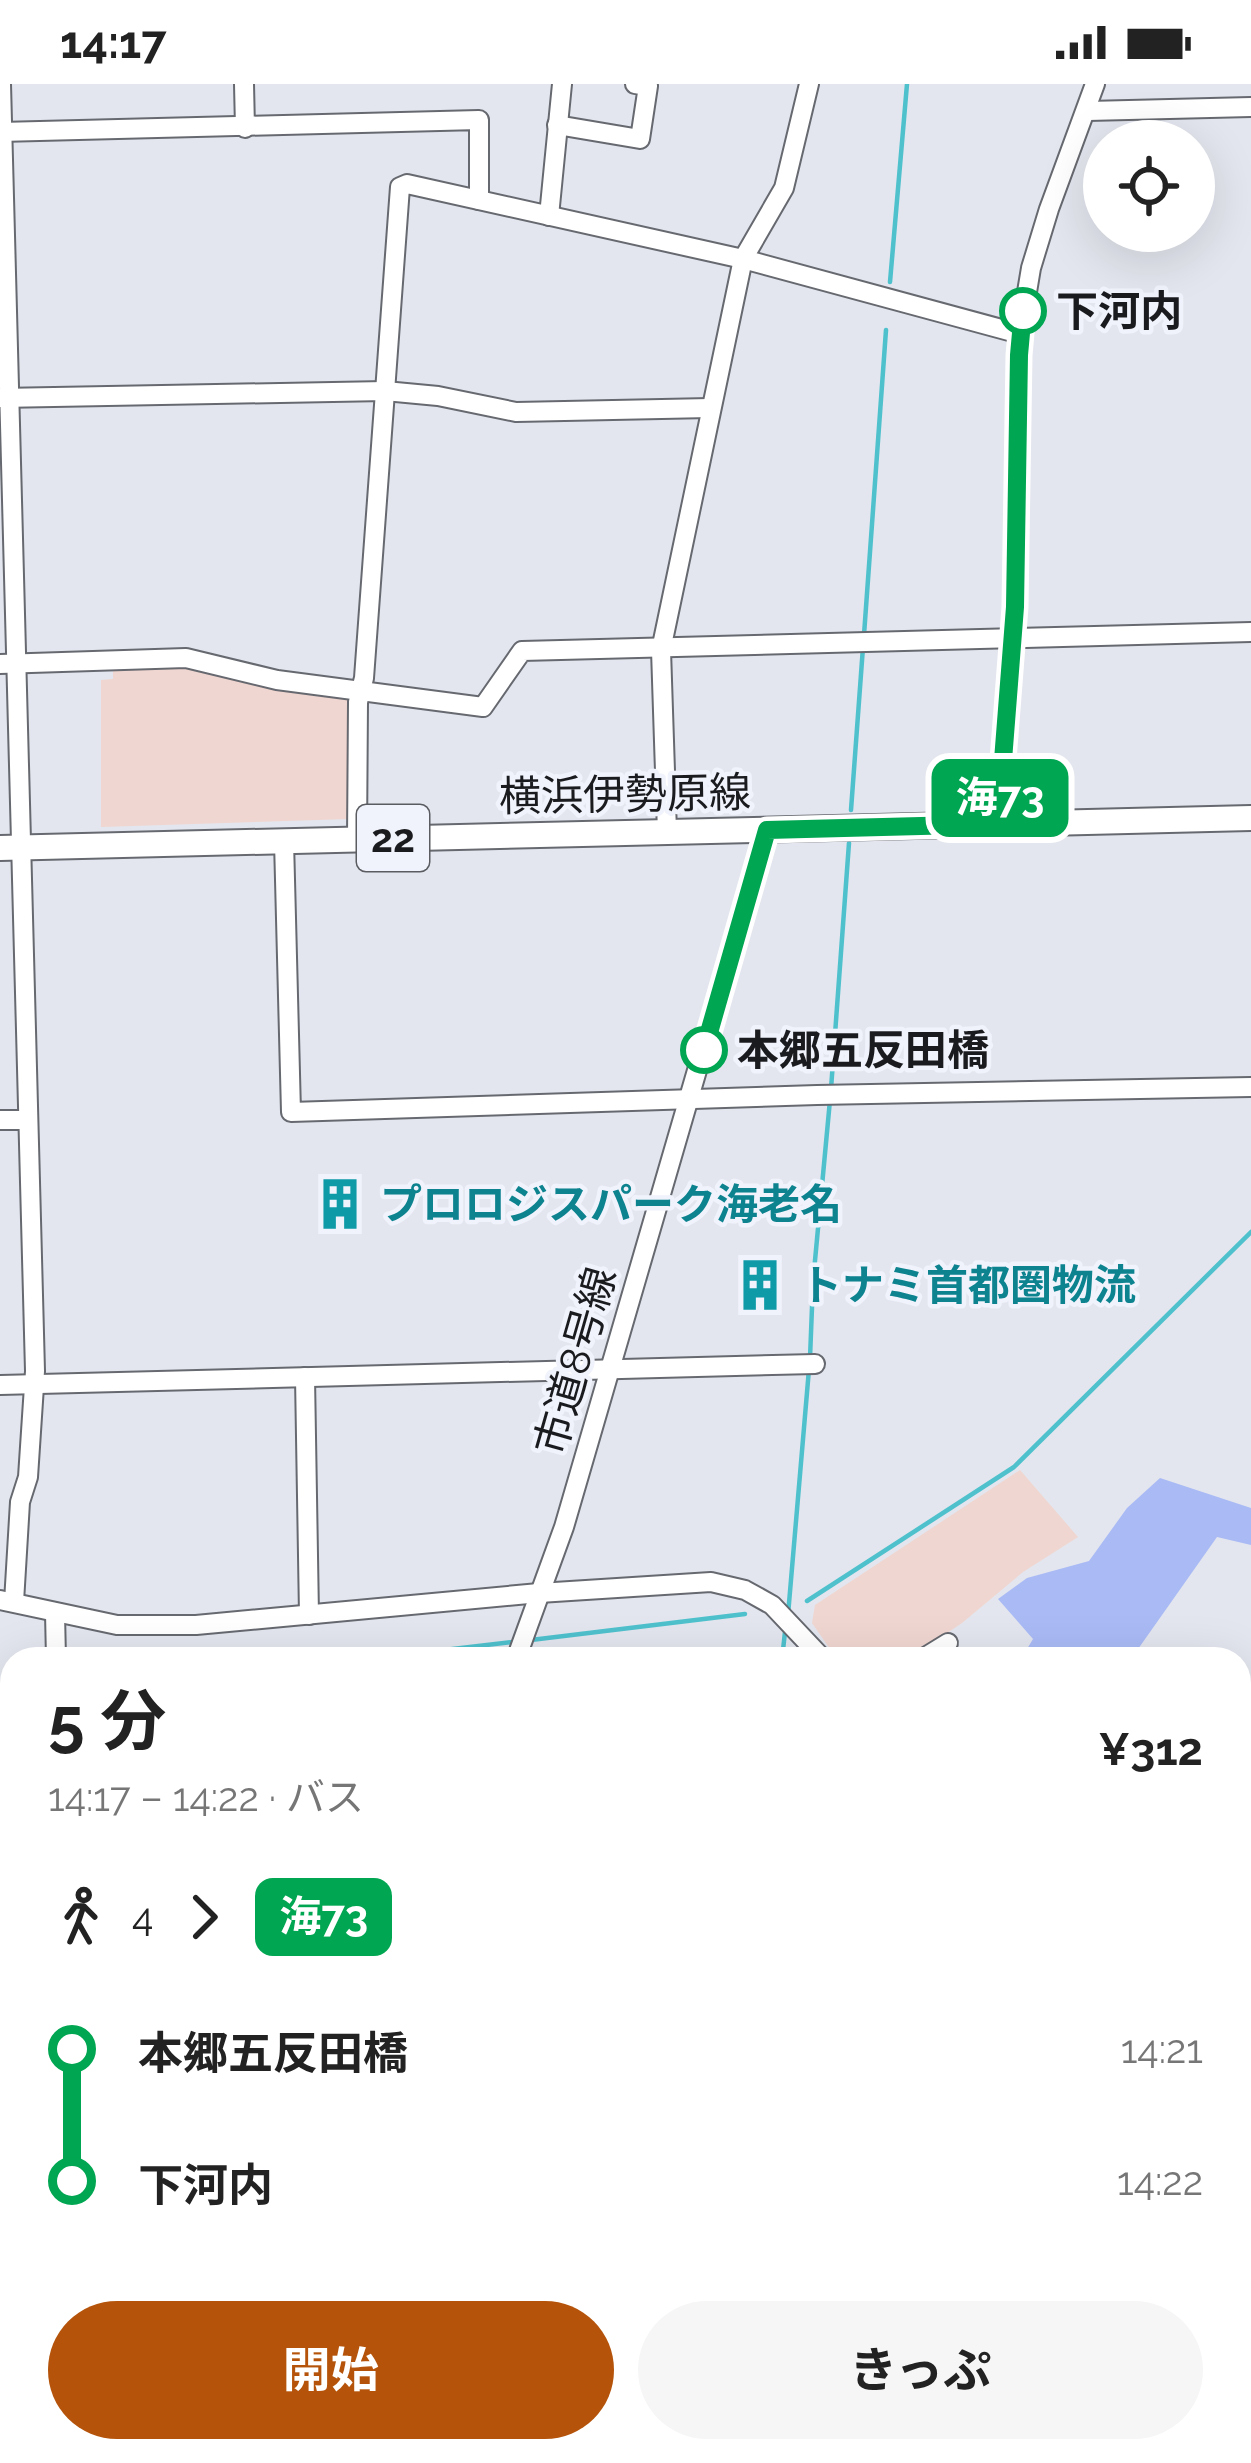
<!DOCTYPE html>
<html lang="ja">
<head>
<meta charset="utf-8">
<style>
  body { margin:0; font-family:Raleway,"Noto Sans JP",sans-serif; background:#f6f6f6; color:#222; height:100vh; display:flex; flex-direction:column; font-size:45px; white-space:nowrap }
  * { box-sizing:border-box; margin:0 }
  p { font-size:39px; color:#767676 }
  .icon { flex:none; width:66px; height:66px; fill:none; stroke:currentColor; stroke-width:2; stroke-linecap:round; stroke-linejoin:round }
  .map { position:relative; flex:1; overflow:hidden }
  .side { position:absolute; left:0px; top:1563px; width:1251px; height:816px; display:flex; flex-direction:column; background:#fff; border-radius:36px 36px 0 0; box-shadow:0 12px 48px #0002 }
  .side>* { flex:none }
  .badge { padding:0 24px; border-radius:18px; font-size:42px; line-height:78px }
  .tools { position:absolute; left:1083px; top:36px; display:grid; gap:24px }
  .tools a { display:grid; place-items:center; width:132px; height:132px; border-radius:50%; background:#fff; box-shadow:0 12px 48px #0002; font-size:60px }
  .map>.badge { position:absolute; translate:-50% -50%; box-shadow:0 0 0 6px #fff }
  .legs { display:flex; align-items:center; gap:18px; height:132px; padding:0 48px; font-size:39px }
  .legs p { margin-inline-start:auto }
  .overview { display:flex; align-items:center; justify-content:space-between; height:204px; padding:0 48px }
  h1 { font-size:66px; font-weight:700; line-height:90px }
  .primary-button { display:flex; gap:24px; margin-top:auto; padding:24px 48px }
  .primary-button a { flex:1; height:138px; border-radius:72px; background:#b45309; color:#fff; font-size:48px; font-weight:700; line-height:138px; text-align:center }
  .primary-button a+a { background:#f6f6f6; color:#222 }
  ul { padding:0 48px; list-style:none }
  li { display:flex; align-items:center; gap:42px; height:132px; font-size:45px }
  li i { display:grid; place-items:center; width:18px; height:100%; margin:0 15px; background:currentColor }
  li i::after { content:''; width:30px; height:30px; margin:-15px; border:9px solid; border-radius:50%; background:#fff }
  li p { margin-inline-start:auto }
  li:first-child i { background:linear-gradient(#0000 50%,currentColor 0) }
  li:last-child i { background:linear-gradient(currentColor 50%,#0000 0) }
  .status { display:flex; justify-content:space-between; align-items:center; height:84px; padding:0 60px; background:#fff; direction:ltr }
  .status svg { height:33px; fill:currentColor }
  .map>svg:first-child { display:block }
</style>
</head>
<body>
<div class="status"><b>14:17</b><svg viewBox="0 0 49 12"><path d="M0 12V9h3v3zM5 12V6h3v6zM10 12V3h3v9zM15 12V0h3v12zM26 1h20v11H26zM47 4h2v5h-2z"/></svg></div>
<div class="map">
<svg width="1251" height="2379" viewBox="0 0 1251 2379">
  <rect width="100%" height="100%" fill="#e3e6ee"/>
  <g fill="#f0d6d0">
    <path d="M 189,583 L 349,614 L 349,735 L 101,743 L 101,596 L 113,595 L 113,584 Z"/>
    <path d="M 1020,1386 L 1078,1453 L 1023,1488 L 962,1539 L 908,1575 L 837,1575 L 812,1539 L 815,1521 Z"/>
  </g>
  <g fill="#a9baf5">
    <path d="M 1160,1394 L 1251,1424 L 1251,1461 L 1217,1453 L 1131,1575 L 1021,1575 L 1033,1555 L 998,1515 L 1027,1494 L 1089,1477 L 1127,1424 Z"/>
    <path d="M 885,2367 L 1008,2367 L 1004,2379 L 883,2379 Z"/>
  </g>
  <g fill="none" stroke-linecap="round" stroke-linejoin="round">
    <g stroke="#4ec1cd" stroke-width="4.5">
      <path d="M 890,198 L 907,0"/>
      <path d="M 864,551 L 886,246"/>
      <path d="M 851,726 L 863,563"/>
      <path d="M 831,1005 L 849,759"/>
      <path d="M 810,1274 L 813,1198 L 830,1016"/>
      <path d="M 807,1517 L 1014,1383 L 1251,1148"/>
      <path d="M 788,1531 L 809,1285"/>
      <path d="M 531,1556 L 745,1530"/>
      <path d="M 367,1575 L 513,1558"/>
      <path d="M 782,1575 L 785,1548"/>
      <path d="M 0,1661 L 12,1658"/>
      <path d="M 717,2367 L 717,2379"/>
    </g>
    <g stroke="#676970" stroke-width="22">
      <g id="minor">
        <path d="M 1,0 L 35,1287 L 28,1393 L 20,1418 L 14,1518"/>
        <path d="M 244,0 L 245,44"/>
        <path d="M 1088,27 L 1251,23"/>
        <path d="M 557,41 L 640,55 L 648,2 L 635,0"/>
        <path d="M 0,48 L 479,36 L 479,116"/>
        <path d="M 549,132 L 562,0"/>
        <path d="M 0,314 L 385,307 L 438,312 L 516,328 L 710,324"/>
        <path d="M 0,580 L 186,574 L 277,596 L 483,623 L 522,567 L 1251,548"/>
        <path d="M 998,740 L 1014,523 L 1020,250 L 1031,184 L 1049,125 L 1095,0"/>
        <path d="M 667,748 L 661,566 L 743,175 L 784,104 L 809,0"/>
        <path d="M 357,755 L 358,618 L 364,594 L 400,103 L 407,100 L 743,175 L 1020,250"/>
        <path d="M 284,757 L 291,1028 L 817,1011 L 1251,1003"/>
        <path d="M 0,1036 L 27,1036"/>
        <path d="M 305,1293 L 309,1531"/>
        <path d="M 0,1301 L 815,1280"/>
        <path d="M 0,1516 L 117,1541 L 196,1541 L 539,1509 L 711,1498 L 745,1506 L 772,1521 L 823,1575"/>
        <path d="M 55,1529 L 56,1575"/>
        <path d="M 516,1575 L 564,1443 L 767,746"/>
        <path d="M 922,1575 L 948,1559"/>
        <path d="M 0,1861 L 12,1861"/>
        <path d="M 1239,1883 L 1251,1880"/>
        <path d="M 1239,2325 L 1251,2323"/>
        <path d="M 0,2334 L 12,2333"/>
        <path d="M 103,2367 L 127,2379"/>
        <path d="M 506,2367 L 566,2379"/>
        <path d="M 30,2379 L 30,2367"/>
        <path d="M 212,2379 L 218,2367"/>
        <path d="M 356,2379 L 361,2367"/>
        <path d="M 773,2379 L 776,2367"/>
        <path d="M 1030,2379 L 1069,2367"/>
        <path d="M 1141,2379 L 1143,2367"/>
      </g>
    </g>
    <g stroke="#676970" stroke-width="28">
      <path id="major" d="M 0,764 L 1251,734"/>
    </g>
    <use href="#minor" stroke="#fff" stroke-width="18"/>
    <use href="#major" stroke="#fff" stroke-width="24"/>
  </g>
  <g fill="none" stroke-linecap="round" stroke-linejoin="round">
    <g stroke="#fff" stroke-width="27">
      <path id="line-1" d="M 704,966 L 767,746 L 998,740 L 1015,523 L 1019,271 L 1023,227"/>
    </g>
    <use href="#line-1" stroke="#00a651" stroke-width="18"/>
  </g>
  <defs>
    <g id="building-bare" transform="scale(4.14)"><path d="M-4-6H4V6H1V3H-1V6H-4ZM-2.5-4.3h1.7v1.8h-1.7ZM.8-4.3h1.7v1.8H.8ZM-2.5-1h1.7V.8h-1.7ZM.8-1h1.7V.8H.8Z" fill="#0f9aa8" stroke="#f1f3fc" stroke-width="2.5" paint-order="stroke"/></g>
  </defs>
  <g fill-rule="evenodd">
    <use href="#building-bare" x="340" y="1120"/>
    <use href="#building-bare" x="760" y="1201"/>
  </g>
  <g fill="#fff" stroke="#00a651" stroke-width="6">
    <circle cx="1023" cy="227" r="21"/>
    <circle cx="704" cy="966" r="21"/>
  </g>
  <g text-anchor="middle" stroke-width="9" stroke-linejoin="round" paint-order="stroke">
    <rect fill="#f1f3fc" stroke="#5a5c61" stroke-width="3" x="357" y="721" width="72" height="66" rx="9"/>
    <g font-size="39" font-weight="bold" fill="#1a1b1e">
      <text x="393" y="768">22</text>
    </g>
    <g font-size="42" font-weight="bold" fill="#1a1b1e" stroke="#f1f3fc" text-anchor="start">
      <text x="1056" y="242">下河内</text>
      <text x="737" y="981">本郷五反田橋</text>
    </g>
    <g font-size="42" fill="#1a1b1e" stroke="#f1f3fc">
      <text transform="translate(625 710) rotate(-1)" y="15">横浜伊勢原線</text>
      <text transform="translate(575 1277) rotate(-74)" y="15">市道8号線</text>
    </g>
    <g font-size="42" font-weight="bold" fill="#0d838f" stroke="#f1f3fc" text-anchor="start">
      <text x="380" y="1135">プロロジスパーク海老名</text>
      <text x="800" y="1216">トナミ首都圏物流</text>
    </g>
  </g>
</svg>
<div class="tools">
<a><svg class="icon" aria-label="locate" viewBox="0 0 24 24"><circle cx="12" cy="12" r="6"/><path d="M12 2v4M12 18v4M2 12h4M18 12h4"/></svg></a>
</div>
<b class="badge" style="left:1000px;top:714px;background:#00a651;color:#fff">海73</b>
<section class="side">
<div class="overview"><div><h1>5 分</h1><p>14:17 – 14:22 · バス</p></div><b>¥312</b></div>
<div class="legs"><svg class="icon" aria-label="walk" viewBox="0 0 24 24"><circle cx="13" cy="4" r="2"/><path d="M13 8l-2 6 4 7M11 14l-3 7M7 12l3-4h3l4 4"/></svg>4<svg class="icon" aria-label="forward" viewBox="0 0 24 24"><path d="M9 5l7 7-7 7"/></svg><b class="badge" style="background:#00a651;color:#fff">海73</b></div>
<ul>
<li><i style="color:#00a651"></i><b>本郷五反田橋</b><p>14:21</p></li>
<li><i style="color:#00a651"></i><b>下河内</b><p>14:22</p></li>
</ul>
<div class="primary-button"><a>開始</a><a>きっぷ</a></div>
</section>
</div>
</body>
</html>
